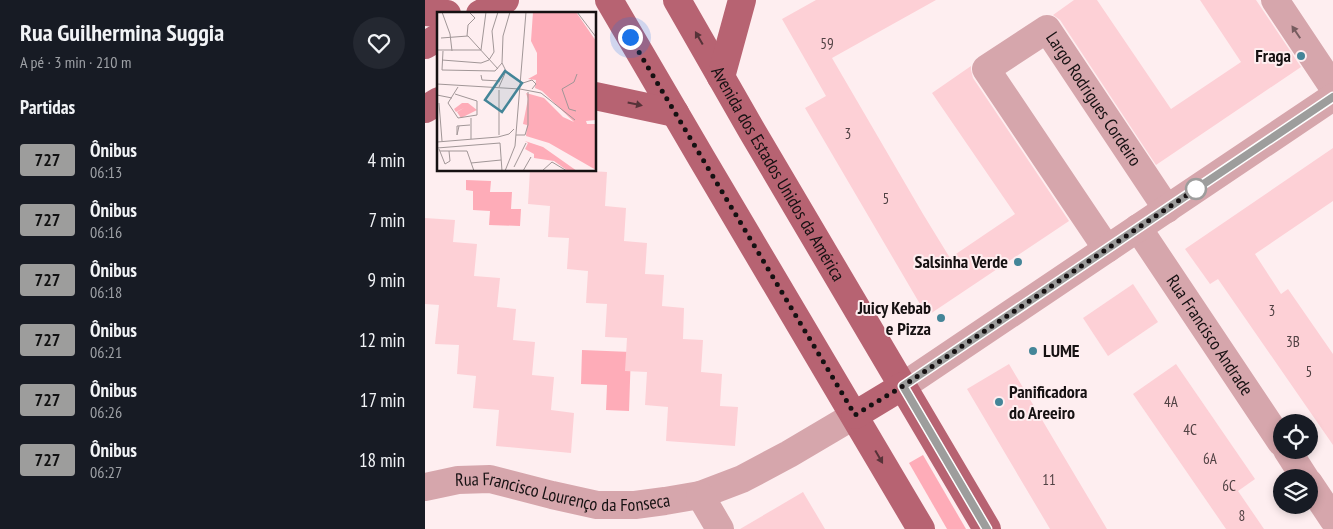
<!DOCTYPE html>
<html lang="pt">
<head>
<meta charset="utf-8">
<style>
  body { margin:0; font-family:"PT Sans Narrow",sans-serif; background:#242831; color:#f1f3f6; height:100vh; display:flex; flex-direction:column; font-size:19px; white-space:nowrap }
  * { box-sizing:border-box; margin:0 }
  p { font-size:16px; color:#9ea1a6 }
  .icon { flex:none; width:28px; height:28px; fill:none; stroke:currentColor; stroke-width:2; stroke-linecap:round; stroke-linejoin:round }
  .map { position:relative; flex:1; overflow:hidden }
  .drawer { display:flex; flex-direction:column; background:#171b24; width:425px }
  .drawer>* { flex:none }
  .badge { padding:0 10px; border-radius:4px; font-size:18px; line-height:32px }
  .buttons { position:absolute; left:848px; top:414px; display:grid; gap:10px }
  .buttons a { display:grid; place-items:center; width:45px; height:45px; border-radius:50%; background:#171b24; box-shadow:0 2px 8px #0003; font-size:25px }
  .you { position:absolute; width:25px; height:25px; margin:-12px; border:4px solid #fff; border-radius:50%; background:#1a73e8; box-shadow:0 0 0 8px #1a73e833 }
  .map>.badge { position:absolute; translate:-50% -50%; box-shadow:0 0 0 2px #fff }
  h2 { padding:0 20px; font-size:19px; line-height:45px }
  .round { display:grid; place-items:center; flex:none; width:52px; height:52px; border-radius:26px; background:#242831 }
  .headline { display:flex; align-items:center; justify-content:space-between; height:85px; padding:0 20px }
  h1 { font-size:24px; font-weight:600; line-height:38px }
  ul { padding:0; list-style:none }
  li { display:flex; align-items:center; gap:15px; height:60px; padding:0 20px }
  li div { flex:1 }
  li b { display:block; font-size:19px }
  li em { font-style:normal }
  li .badge { min-width:55px; font-weight:700; text-align:center }
  main { display:flex; flex:1; min-height:0 }
  .map>svg:first-child { display:block }
</style>
</head>
<body>
<main>
<section class="drawer">
<div class="headline"><div><h1>Rua Guilhermina Suggia</h1><p>A pé · 3 min · 210 m</p></div><a class="round"><svg class="icon" aria-label="heart" viewBox="0 0 24 24"><path d="M12 20l-8-8c-3-5 5-10 8-4 3-6 11-1 8 4z"/></svg></a></div>
<h2>Partidas</h2>
<ul>
<li><span class="badge" style="background:#9d9d9c;color:#111">727</span><div><b>Ônibus</b><p>06:13</p></div><em>4 min</em></li>
<li><span class="badge" style="background:#9d9d9c;color:#111">727</span><div><b>Ônibus</b><p>06:16</p></div><em>7 min</em></li>
<li><span class="badge" style="background:#9d9d9c;color:#111">727</span><div><b>Ônibus</b><p>06:18</p></div><em>9 min</em></li>
<li><span class="badge" style="background:#9d9d9c;color:#111">727</span><div><b>Ônibus</b><p>06:21</p></div><em>12 min</em></li>
<li><span class="badge" style="background:#9d9d9c;color:#111">727</span><div><b>Ônibus</b><p>06:26</p></div><em>17 min</em></li>
<li><span class="badge" style="background:#9d9d9c;color:#111">727</span><div><b>Ônibus</b><p>06:27</p></div><em>18 min</em></li>
</ul>
</section>
<div class="map">
<svg width="908" height="529" viewBox="0 0 908 529">
  <rect width="100%" height="100%" fill="#feeef0"/>
  <g fill="#feacb8">
    <path d="M 41,180 L 66,181 L 65,192 L 87,192 L 86,209 L 96,209 L 95,226 L 64,225 L 65,211 L 48,210 L 48,191 L 41,190 Z"/>
    <path d="M 157,350 L 206,352 L 204,411 L 181,410 L 182,385 L 156,384 Z"/>
    <path d="M 498,455 L 541,529 L 522,529 L 484,463 Z"/>
  </g>
  <g fill="#fdd0d6">
    <path d="M 391,0 L 511,0 L 407,58 L 498,214 L 525,258 L 590,214 L 507,93 L 546,66 L 546,70 L 548,78 L 644,221 L 502,316 L 380,108 L 401,96 L 357,19 Z"/>
    <path d="M 649,0 L 672,0 L 746,109 L 816,62 L 775,0 L 831,0 L 876,67 L 731,165 L 635,20 L 628,15 Z"/>
    <path d="M 908,148 L 908,201 L 830,254 L 856,294 L 863,289 L 908,354 L 908,445 L 793,279 L 785,284 L 760,249 Z"/>
    <path d="M 105,170 L 149,170 L 182,172 L 180,206 L 201,208 L 199,241 L 222,243 L 220,274 L 239,275 L 237,306 L 259,308 L 258,339 L 278,340 L 276,372 L 297,374 L 295,406 L 313,407 L 310,446 L 241,441 L 243,407 L 220,405 L 222,372 L 200,371 L 202,338 L 180,337 L 182,304 L 161,303 L 163,271 L 142,269 L 144,238 L 123,237 L 125,206 L 103,204 Z"/>
    <path d="M 0,218 L 30,220 L 28,242 L 52,244 L 49,276 L 75,278 L 72,307 L 91,309 L 88,340 L 110,342 L 107,375 L 129,377 L 126,410 L 149,413 L 146,453 L 71,446 L 74,410 L 48,408 L 51,376 L 32,374 L 34,345 L 10,344 L 14,305 L 0,304 Z"/>
    <path d="M 708,284 L 733,322 L 683,356 L 658,318 Z"/>
    <path d="M 584,364 L 629,440 L 682,529 L 625,529 L 542,389 Z"/>
    <path d="M 751,364 L 830,479 L 813,491 L 839,529 L 801,529 L 708,394 Z"/>
    <path d="M 378,492 L 400,529 L 315,529 Z"/>
  </g>
  <g fill="none" stroke-linecap="round" stroke-linejoin="round">
    <g stroke="#d6a6ac" stroke-width="28">
      <path d="M 850,0 L 908,87"/>
      <path id="s1" d="M 713,228 L 856,442"/>
      <path id="s2" d="M 682,249 L 561,69 L 622,29 L 742,209"/>
      <path d="M 478,386 L 908,97"/>
      <path d="M 862,450 L 880,478"/>
      <path d="M 884,483 L 908,519"/>
      <path id="s3" d="M 0,487 L 33,480 L 65,479 L 127,495 L 172,505 L 210,505 L 240,501 L 275,495 L 317,479 L 364,454 L 430,415"/>
      <path d="M 275,495 L 295,529"/>
    </g>
    <g stroke="#b76372" stroke-width="28">
      <path d="M 184,0 L 277,159 L 496,529"/>
      <path id="s4" d="M 252,0 L 327,131 L 562,529"/>
      <path d="M 0,12 L 22,14"/>
      <path d="M 55,14 L 80,0"/>
      <path d="M 0,45 L 14,37"/>
      <path d="M 296,77 L 317,0"/>
      <path d="M 170,96 L 250,113"/>
      <path d="M 0,109 L 14,101"/>
      <path d="M 430,415 L 478,386"/>
    </g>
  </g>
  <defs><path id="oneway-solid" d="M-6-.8H1V-3.2L6.5 0L1 3.2V.8H-6Z" transform="scale(1.25)"/></defs>
  <use fill="#765c5f" href="#oneway-solid" transform="translate(871 32) rotate(-124)"/>
  <g fill="#563238">
    <use href="#oneway-solid" transform="translate(274 38) rotate(-120)"/>
    <use href="#oneway-solid" transform="translate(210 104) rotate(12)"/>
    <use href="#oneway-solid" transform="translate(454 457) rotate(60)"/>
  </g>
  <g fill="none" stroke-linecap="round" stroke-linejoin="round">
    <g stroke="#fff" stroke-width="11">
      <path id="line" d="M 562,529 L 478,386 L 908,97"/>
    </g>
    <use href="#line" stroke="#9d9d9c" stroke-width="8"/>
    <path stroke="#161112" stroke-width="5" stroke-dasharray="0 9" d="M 205,37 L 430,415 L 478,386 L 771,189"/>
  </g>
  <g fill="#448598" stroke="#feeef0" stroke-width="2">
    <circle cx="876" cy="56" r="5"/>
    <circle cx="593" cy="262" r="5"/>
    <circle cx="516" cy="318" r="5"/>
    <circle cx="608" cy="351" r="5"/>
    <circle cx="574" cy="402" r="5"/>
  </g>
  <circle fill="#fff" stroke="#9d9d9c" stroke-width="2.5" cx="771" cy="189" r="10"/>
  <g text-anchor="middle" stroke-width="4" stroke-linejoin="round" paint-order="stroke">
    <g font-size="15" fill="#504143">
      <text x="402" y="49">59</text>
      <text x="423" y="139">3</text>
      <text x="461" y="204">5</text>
      <text x="847" y="316">3</text>
      <text x="868" y="347">3B</text>
      <text x="884" y="377">5</text>
      <text x="746" y="407">4A</text>
      <text x="765" y="435">4C</text>
      <text x="785" y="464">6A</text>
      <text x="624" y="485">11</text>
      <text x="804" y="491">6C</text>
      <text x="817" y="521">8</text>
    </g>
    <g font-size="18" font-weight="bold" fill="#161112" stroke="#feeef0" text-anchor="end">
      <text x="866" y="62">Fraga</text>
      <text x="583" y="268">Salsinha Verde</text>
      <text x="506" y="314">Juicy Kebab<tspan x="506" dy="21">e Pizza</tspan></text>
      <text x="618" y="357" text-anchor="start">LUME</text>
      <text x="584" y="398" text-anchor="start">Panificadora<tspan x="584" dy="21">do Areeiro</tspan></text>
    </g>
    <g font-size="18" fill="#161112" stroke="#feeef0">
      <text dy="6" stroke="none"><textPath href="#s2" startOffset="374">Largo Rodrigues Cordeiro</textPath></text>
      <text dy="6" stroke="none"><textPath href="#s4" startOffset="201">Avenida dos Estados Unidos da América</textPath></text>
      <text dy="6" stroke="none"><textPath href="#s1" startOffset="129">Rua Francisco Andrade</textPath></text>
      <text dy="6" stroke="none"><textPath href="#s3" startOffset="140">Rua Francisco Lourenço da Fonseca</textPath></text>
    </g>
  </g>
  <g transform="translate(12 12)">
    <rect width="159" height="159" fill="#feeef0"/>
    <path d="M 96,0 L 139,0 L 159,29 L 159,108 L 149,109 L 150,112 L 159,112 L 159,158 L 112,131 L 89,124 L 90,113 L 86,112 L 91,87 L 89,81 L 107,86 L 126,105 L 137,110 L 105,79 L 98,76 L 99,68 L 91,67 L 100,62 L 100,41 L 94,29 ZM 25,91 L 31,91 L 40,98 L 24,106 L 20,100 L 27,96 L 19,100 L 17,97 ZM 88,129 L 106,135 L 140,159 L 131,159 L 117,149 L 97,146 L 97,142 L 88,137 L 91,131 Z" fill="#feacb8"/>
    <path fill="none" stroke="#a19697" stroke-width="1" d="M 5,0 L 13,22 L 15,39M 140,0 L 159,25M 30,24 L 31,13 L 38,6 L 32,0M 4,26 L 31,24 L 61,57M 0,38 L 44,38M 44,38 L 49,0M 6,39 L 5,58 L 58,59 L 65,51 L 66,24 L 73,0M 5,48 L 44,51 L 52,48 L 57,40 L 55,19 L 61,0M 44,63 L 45,68 L 63,69M 0,72 L 83,77M 83,72 L 95,68 L 99,72 L 95,77M 62,75 L 69,59 L 65,51M 83,77 L 104,81 L 138,108M 0,83 L 15,86M 2,91 L 5,129M 11,91 L 21,106 L 40,103 L 40,89 L 18,82M 11,91 L 21,75M 139,99 L 132,97 L 125,77 L 137,70 L 140,62M 22,114 L 20,123 L 20,114 L 33,113M 62,123 L 62,78M 79,123 L 88,123 L 91,113 L 91,80M 34,127 L 34,106M 0,130 L 61,125 L 72,122 L 77,117M 0,136 L 63,131 L 65,159M 2,137 L 8,152 L 13,149 L 12,139M 3,139 L 30,139M 30,139 L 37,159M 34,151 L 64,148M 77,155 L 89,131M 68,159 L 78,134 L 89,0M 86,159 L 94,145M 105,159 L 115,150 L 130,159"/>
    <path fill="#448598" fill-opacity="0.15" stroke="#448598" stroke-width="2.5" d="M 68,59 L 85,71 L 65,100 L 48,88 Z"/>
    <rect width="159" height="159" fill="none" stroke="#161112" stroke-width="2.5"/>
  </g>
</svg>
<div class="buttons">
<a><svg class="icon" aria-label="locate" viewBox="0 0 24 24"><circle cx="12" cy="12" r="6"/><path d="M12 2v4M12 18v4M2 12h4M18 12h4"/></svg></a>
<a><svg class="icon" aria-label="layers" viewBox="0 0 24 24"><path d="M12 4l9 5-9 5-9-5zM3 14l9 5 9-5"/></svg></a>
</div>
<div class="you" style="left:205px;top:37px"></div>
</div>
</main>
</body>
</html>
